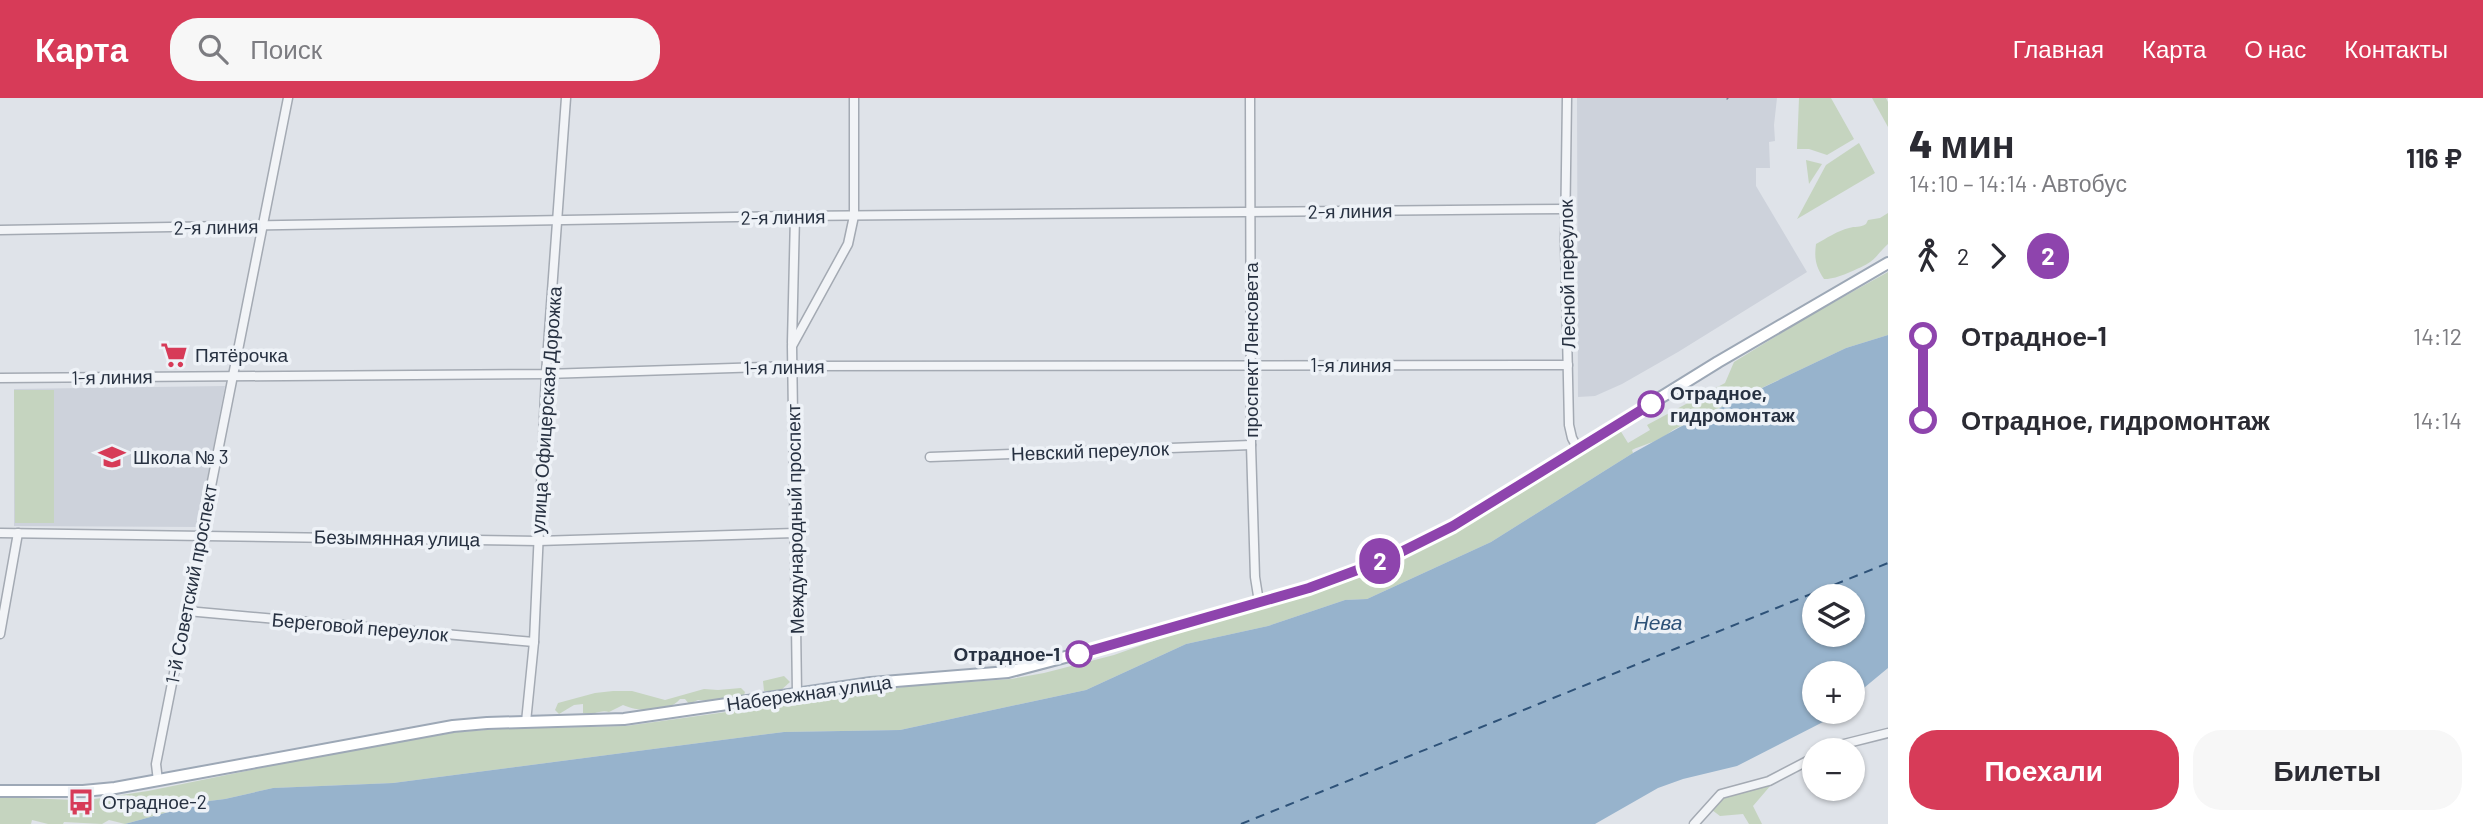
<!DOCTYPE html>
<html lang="ru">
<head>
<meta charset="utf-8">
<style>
  body { margin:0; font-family:Barlow,sans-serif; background:#f7f7f7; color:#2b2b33; height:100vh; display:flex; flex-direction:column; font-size:26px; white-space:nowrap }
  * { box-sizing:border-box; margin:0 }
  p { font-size:23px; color:#7c7c81 }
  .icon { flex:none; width:38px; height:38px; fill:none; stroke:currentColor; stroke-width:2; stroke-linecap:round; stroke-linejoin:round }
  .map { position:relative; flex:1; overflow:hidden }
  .drawer { display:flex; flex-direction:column; background:#fff; width:595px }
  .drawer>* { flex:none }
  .badge { padding:0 14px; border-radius:23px; font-size:24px; line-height:46px }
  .tools { position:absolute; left:1802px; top:486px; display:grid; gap:14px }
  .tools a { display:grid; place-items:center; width:63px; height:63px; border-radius:50%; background:#fff; box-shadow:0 2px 5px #0004; font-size:35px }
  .map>.badge { position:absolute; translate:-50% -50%; box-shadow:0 0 0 4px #fff }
  .legs { display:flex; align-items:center; gap:10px; height:77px; padding:0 21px; font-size:23px }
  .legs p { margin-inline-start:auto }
  .head { display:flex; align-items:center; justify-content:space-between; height:119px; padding:0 21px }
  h1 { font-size:38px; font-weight:800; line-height:52px }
  .action { display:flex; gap:14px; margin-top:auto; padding:14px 21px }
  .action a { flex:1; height:80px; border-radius:28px; background:#d73b58; color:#fff; font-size:28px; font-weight:800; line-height:80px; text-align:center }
  .action a+a { background:#f7f7f7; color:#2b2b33 }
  ul { padding:0 21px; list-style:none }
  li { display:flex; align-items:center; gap:24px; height:84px; font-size:26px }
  li i { display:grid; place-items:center; width:10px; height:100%; margin:0 9px; background:currentColor }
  li i::after { content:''; width:18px; height:18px; margin:-9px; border:5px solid; border-radius:50%; background:#fff }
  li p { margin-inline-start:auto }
  li:first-child i { background:linear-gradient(#0000 50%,currentColor 0) }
  li:last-child i { background:linear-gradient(currentColor 50%,#0000 0) }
  header { display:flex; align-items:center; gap:42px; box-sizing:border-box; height:98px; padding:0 35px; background:#d73b58; color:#fff }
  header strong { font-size:33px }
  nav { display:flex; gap:38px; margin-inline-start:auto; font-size:24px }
  .search { width:490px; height:63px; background:#f7f7f7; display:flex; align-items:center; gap:18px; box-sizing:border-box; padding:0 24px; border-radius:28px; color:#7c7c81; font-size:26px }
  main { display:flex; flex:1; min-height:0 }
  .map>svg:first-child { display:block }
</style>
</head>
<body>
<header>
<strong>Карта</strong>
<div class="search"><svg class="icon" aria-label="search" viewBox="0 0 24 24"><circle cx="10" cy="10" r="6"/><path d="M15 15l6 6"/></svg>Поиск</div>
<nav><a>Главная</a><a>Карта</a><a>О нас</a><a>Контакты</a></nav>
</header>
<main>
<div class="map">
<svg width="1888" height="726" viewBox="0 0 1888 726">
  <rect width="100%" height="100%" fill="#dfe3e9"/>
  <g fill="#cdd2db">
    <path d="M 1577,0 L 1777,0 L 1774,27 L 1775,43 L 1769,44 L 1770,70 L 1756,70 L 1756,88 L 1807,174 L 1678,254 L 1622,286 L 1595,298 L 1578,299 Z"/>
    <path d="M 225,288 L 198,429 L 14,428 L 14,291 Z"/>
  </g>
  <g fill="#c5d4bf">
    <path d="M 1799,0 L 1831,0 L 1854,41 L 1827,57 L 1809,51 L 1797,51 Z"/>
    <path d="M 1872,0 L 1886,0 L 1888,4 L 1888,29 Z"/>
    <path d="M 1859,45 L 1875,75 L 1797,121 L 1826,67 Z"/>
    <path d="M 1806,62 L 1822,66 L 1809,86 Z"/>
    <path d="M 1888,115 L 1888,146 C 1881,152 1875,162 1867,166 C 1858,171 1835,182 1824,181 C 1816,169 1814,161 1816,146 C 1827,140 1837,133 1849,130 C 1855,128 1860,130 1866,126 L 1868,122 L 1880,120 Z"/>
    <path d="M 1888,174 L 1888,237 L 1846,250 L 1684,327 C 1671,331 1670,336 1659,341 C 1650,346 1642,347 1632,352 L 1633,355 L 1491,444 L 1367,501 L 1345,502 L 1268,528 L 1186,546 L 1086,592 L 900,632 L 784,634 L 393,685 L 273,690 L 225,701 L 185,706 L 165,715 L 125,726 L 109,722 L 102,726 L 64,724 L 63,726 L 48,726 L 32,722 L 31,726 L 0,726 L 0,699 L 75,702 L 75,707 L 87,708 L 88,702 L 148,693 L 339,654 L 458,634 L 500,631 L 626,628 L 911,588 L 1011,581 L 1044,575 L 1114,557 L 1190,530 L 1311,496 L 1390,466 L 1456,434 L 1613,335 L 1620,332 L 1628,345 L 1650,332 L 1647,327 L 1725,285 L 1734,264 L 1807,219 Z"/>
    <path d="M 14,292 L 54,292 L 54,425 L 15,425 Z"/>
    <path d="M 784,578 L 790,584 L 780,593 L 764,593 L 763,583 Z"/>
    <path d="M 741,590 L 745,594 L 744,597 L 712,603 L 698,602 L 689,606 L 685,601 L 680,601 C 669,615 638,614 623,607 L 609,614 C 600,611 594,618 583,615 L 583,606 L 574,607 L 559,616 L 555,612 L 558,605 L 595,595 L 613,593 L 632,593 L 665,602 L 704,591 L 718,592 Z"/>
    <path d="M 1771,687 L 1753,708 L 1762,726 L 1749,726 L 1743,716 L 1720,718 L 1712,712 L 1725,699 Z"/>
  </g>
  <path fill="#97b3cc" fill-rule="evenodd" d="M 1888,237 L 1888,570 L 1853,599 L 1853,576 L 1815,576 L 1815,614 L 1835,614 L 1823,624 L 1737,668 L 1683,681 L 1658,690 L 1595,726 L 125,726 L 165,715 L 185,706 L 225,701 L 273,690 L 393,685 L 784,634 L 900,632 L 1086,592 L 1186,546 L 1268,528 L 1345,502 L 1367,501 L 1491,444 L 1633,355 L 1680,329 L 1846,250 ZM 1815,499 L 1853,499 L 1853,537 L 1815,537 Z"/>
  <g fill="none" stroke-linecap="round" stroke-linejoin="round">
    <path stroke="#2e5278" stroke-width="2" stroke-dasharray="9 7" stroke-linecap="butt" d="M 1241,726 L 1888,465"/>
    <g stroke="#a4aab3" stroke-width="11">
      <g id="minor">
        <path d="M 1250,0 L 1251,347 L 1255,479 L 1259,504"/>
        <path d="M 1567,0 L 1565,142 L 1569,327 L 1572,340 L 1578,351"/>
        <path d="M 0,132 L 795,118 L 1565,111"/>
        <path d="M 792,245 L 795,118"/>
        <path d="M 0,280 L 546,276 L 793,268 L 1568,267"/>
        <path d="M 930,359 L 1251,347"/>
        <path d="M 0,435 L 538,443 L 795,435"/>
        <path d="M 187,513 L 534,544"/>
        <path d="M 0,536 L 18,435"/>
        <path d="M 797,595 L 792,248 L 848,146 L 854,118 L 854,0"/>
        <path d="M 526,624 L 534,544 L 546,276 L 566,0"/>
        <path d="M 1827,653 L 1836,648 L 1888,635"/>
        <path d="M 158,683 L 156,666 L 288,0"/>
        <path d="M 1694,726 L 1721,696 L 1769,683 L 1815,659"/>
      </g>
    </g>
    <g stroke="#9da8b6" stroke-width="14">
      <path id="major" d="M 0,693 L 83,693 L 115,690 L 453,628 L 487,625 L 624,621 L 871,585 L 1008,574 L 1115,546 L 1309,490 L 1387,461 L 1453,428 L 1718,264 L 1888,165"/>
    </g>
    <use href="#minor" stroke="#f2f4f7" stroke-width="8"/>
    <use href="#major" stroke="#fff" stroke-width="10"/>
    <path stroke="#778394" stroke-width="2.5" stroke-dasharray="3.5 7" stroke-linecap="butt" d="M 1727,0 L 1728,1"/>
  </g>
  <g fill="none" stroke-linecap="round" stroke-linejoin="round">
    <g stroke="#fff" stroke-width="16">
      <path id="line-1" d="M 1079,556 L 1309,490 L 1387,461 L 1453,428 L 1651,306"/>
    </g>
    <use href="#line-1" stroke="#8e44ad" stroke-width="10"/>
  </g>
  <defs>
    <g id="supermarket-bare" transform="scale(2.1)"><path d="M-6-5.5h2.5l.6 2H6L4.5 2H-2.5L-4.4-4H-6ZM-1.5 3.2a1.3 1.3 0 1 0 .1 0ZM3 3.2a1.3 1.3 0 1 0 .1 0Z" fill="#d73b58" stroke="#eef2f7" stroke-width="2.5" paint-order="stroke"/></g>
    <g id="school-bare" transform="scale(2.1)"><path d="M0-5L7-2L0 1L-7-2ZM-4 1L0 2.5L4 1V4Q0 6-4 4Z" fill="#d73b58" stroke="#eef2f7" stroke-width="2.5" paint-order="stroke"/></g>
    <g id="bus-bare" transform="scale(2.1)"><path d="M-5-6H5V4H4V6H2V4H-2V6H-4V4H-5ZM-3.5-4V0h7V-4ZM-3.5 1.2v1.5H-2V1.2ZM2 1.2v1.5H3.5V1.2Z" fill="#d73b58" stroke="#eef2f7" stroke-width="2.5" paint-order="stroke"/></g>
  </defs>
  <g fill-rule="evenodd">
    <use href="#supermarket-bare" x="174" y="257"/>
    <use href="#school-bare" x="112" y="359"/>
    <use href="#bus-bare" x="81" y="704"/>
  </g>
  <g fill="#fff" stroke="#8e44ad" stroke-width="3.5">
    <circle cx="1651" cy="306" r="12"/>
    <circle cx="1079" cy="556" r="12"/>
  </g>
  <g text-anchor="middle" stroke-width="7" stroke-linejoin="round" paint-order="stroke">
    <g font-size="19" fill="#273141" stroke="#eef2f7">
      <text transform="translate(1350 113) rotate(-1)" y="7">2-я линия</text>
      <text transform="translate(783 119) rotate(-1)" y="7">2-я линия</text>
      <text transform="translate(216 129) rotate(-1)" y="7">2-я линия</text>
      <text transform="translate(1567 176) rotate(-91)" y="7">Лесной переулок</text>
      <text transform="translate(1251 252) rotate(-90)" y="7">проспект Ленсовета</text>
      <text x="1351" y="274">1-я линия</text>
      <text transform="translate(784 269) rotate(-1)" y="7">1-я линия</text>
      <text transform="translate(112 279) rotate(-1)" y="7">1-я линия</text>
      <text transform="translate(546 312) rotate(-86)" y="7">улица Офицерская Дорожка</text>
      <text transform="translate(1090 353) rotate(-2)" y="7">Невский переулок</text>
      <text transform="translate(795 421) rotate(-91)" y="7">Международный проспект</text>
      <text transform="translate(397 440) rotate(1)" y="7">Безымянная улица</text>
      <text transform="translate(191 486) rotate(-79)" y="7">1-й Советский проспект</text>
      <text transform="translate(360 529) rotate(5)" y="7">Береговой переулок</text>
      <text transform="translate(809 595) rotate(-8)" y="7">Набережная улица</text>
    </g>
    <g font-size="19" fill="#273141" stroke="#eef2f7" text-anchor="start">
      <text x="195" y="264">Пятёрочка</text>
      <text x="133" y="366">Школа № 3</text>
      <text x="102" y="711">Отрадное-2</text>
    </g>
    <g font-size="19" font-weight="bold" fill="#273141" stroke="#eef2f7" text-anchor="start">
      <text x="1670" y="302">Отрадное,<tspan x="1670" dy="22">гидромонтаж</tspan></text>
      <text x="1060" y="563" text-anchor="end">Отрадное-1</text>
    </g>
    <g font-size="21" font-style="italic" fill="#2e5278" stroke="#eef2f7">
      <text x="1658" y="532">Нева</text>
    </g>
  </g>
</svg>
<div class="tools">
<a><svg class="icon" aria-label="layers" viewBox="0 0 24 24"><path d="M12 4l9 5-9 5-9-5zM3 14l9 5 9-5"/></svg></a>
<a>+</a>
<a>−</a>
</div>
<b class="badge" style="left:1380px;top:463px;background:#8e44ad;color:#fff">2</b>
</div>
<section class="drawer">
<div class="head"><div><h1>4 мин</h1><p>14:10 – 14:14 · Автобус</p></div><b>116 ₽</b></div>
<div class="legs"><svg class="icon" aria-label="walk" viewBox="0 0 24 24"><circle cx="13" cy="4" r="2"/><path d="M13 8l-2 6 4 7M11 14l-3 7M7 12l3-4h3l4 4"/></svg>2<svg class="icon" aria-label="forward" viewBox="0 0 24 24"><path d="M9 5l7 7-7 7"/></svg><b class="badge" style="background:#8e44ad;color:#fff">2</b></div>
<ul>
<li><i style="color:#8e44ad"></i><b>Отрадное-1</b><p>14:12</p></li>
<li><i style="color:#8e44ad"></i><b>Отрадное, гидромонтаж</b><p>14:14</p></li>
</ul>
<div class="action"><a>Поехали</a><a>Билеты</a></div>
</section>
</main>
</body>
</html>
